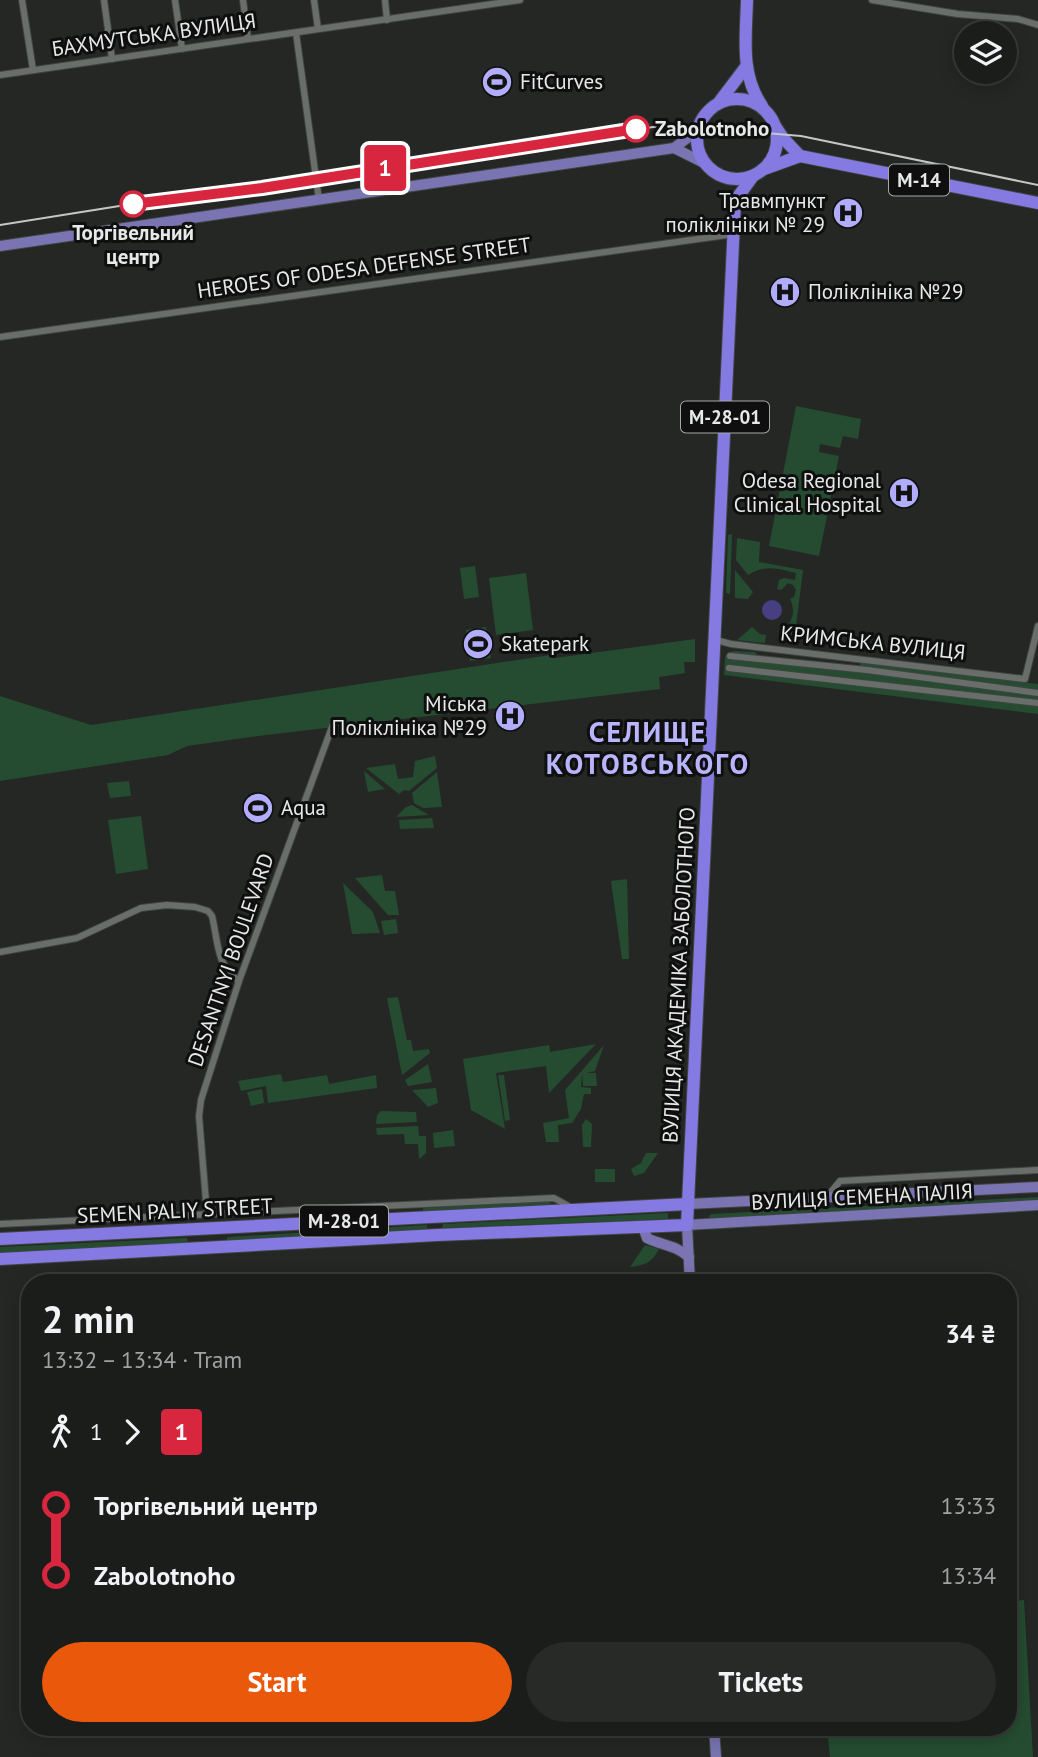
<!DOCTYPE html>
<html lang="en">
<head>
<meta charset="utf-8">
<style>
  body { margin:0; font-family:"PT Sans",sans-serif; background:#282a28; color:#f1f3f6; height:100vh; display:flex; flex-direction:column; font-size:26px; white-space:nowrap }
  * { box-sizing:border-box; margin:0 }
  p { font-size:23px; color:#a0a2a3 }
  .icon { flex:none; width:38px; height:38px; fill:none; stroke:currentColor; stroke-width:2; stroke-linecap:round; stroke-linejoin:round }
  .map { position:relative; flex:1; overflow:hidden }
  .sheet { position:absolute; left:21px; top:1274px; width:996px; height:462px; display:flex; flex-direction:column; background:#1b1d1b; border-radius:28px; box-shadow:0 4px 18px #0003,0 0 0 2px #393b3a }
  .sheet>* { flex:none }
  .badge { padding:0 14px; border-radius:5px; font-size:24px; line-height:46px }
  .controls { position:absolute; left:954px; top:21px; display:grid; gap:14px }
  .controls a { display:grid; place-items:center; width:63px; height:63px; border-radius:50%; background:#1b1d1b; box-shadow:0 4px 18px #0003,0 0 0 2px #393b3a; font-size:35px }
  .map>.badge { position:absolute; translate:-50% -50%; box-shadow:0 0 0 4px #fff }
  .legs { display:flex; align-items:center; gap:10px; height:77px; padding:0 21px; font-size:23px }
  .legs p { margin-inline-start:auto }
  .overview { display:flex; align-items:center; justify-content:space-between; height:119px; padding:0 21px }
  h1 { font-size:38px; font-weight:700; line-height:52px }
  .primary-button { display:flex; gap:14px; margin-top:auto; padding:14px 21px }
  .primary-button a { flex:1; height:80px; border-radius:42px; background:#ea580c; color:#fff; font-size:28px; font-weight:700; line-height:80px; text-align:center }
  .primary-button a+a { background:#282a28; color:#f1f3f6 }
  ul { padding:0 21px; list-style:none }
  li { display:flex; align-items:center; gap:24px; height:70px; font-size:26px }
  li i { display:grid; place-items:center; width:10px; height:100%; margin:0 9px; background:currentColor }
  li i::after { content:''; width:18px; height:18px; margin:-9px; border:5px solid; border-radius:50%; background:#1b1d1b }
  li p { margin-inline-start:auto }
  li:first-child i { background:linear-gradient(#0000 50%,currentColor 0) }
  li:last-child i { background:linear-gradient(currentColor 50%,#0000 0) }
  .map>svg:first-child { display:block }
</style>
</head>
<body>
<div class="map">
<svg width="1038" height="1757" viewBox="0 0 1038 1757">
  <rect width="100%" height="100%" fill="#242724"/>
  <g fill="#254c31">
    <path d="M 796,406 L 861,419 L 858,439 L 843,436 L 840,448 L 820,444 L 819,452 L 839,456 L 819,556 L 769,546 Z"/>
    <path d="M 732,534 L 730,594 L 726,593 L 728,535 Z"/>
    <path d="M 737,538 L 760,542 L 759,562 L 803,570 L 794,642 L 789,642 L 781,631 C 793,623 796,611 790,599 L 794,597 L 796,590 L 793,585 L 788,583 L 781,590 L 777,589 L 779,580 L 784,578 L 795,580 L 796,573 C 779,569 766,564 748,575 L 736,560 Z"/>
    <path d="M 475,566 L 479,597 L 464,599 L 460,568 Z"/>
    <path d="M 735,570 L 753,592 L 748,599 L 735,598 Z"/>
    <path d="M 526,573 L 533,630 L 496,635 L 489,578 Z"/>
    <path d="M 486,627 L 491,658 L 470,661 L 466,630 Z"/>
    <path d="M 752,627 L 760,634 L 766,635 L 765,643 L 737,640 Z"/>
    <path d="M 695,639 L 695,662 L 684,662 L 685,673 L 659,677 L 660,689 L 258,736 L 187,746 L 168,755 L 0,781 L 0,696 L 91,725 L 550,655 L 555,658 Z"/>
    <path d="M 733,651 L 755,652 L 759,658 L 859,667 L 862,661 L 1038,684 L 1038,714 L 724,675 L 725,656 Z"/>
    <path d="M 435,756 L 437,768 L 409,791 L 404,790 L 399,794 L 366,768 L 395,764 L 398,779 L 413,777 L 415,761 Z"/>
    <path d="M 364,771 L 385,789 L 368,792 Z"/>
    <path d="M 437,772 L 442,807 L 423,808 L 414,803 L 412,793 Z"/>
    <path d="M 129,781 L 131,796 L 110,798 L 107,783 Z"/>
    <path d="M 412,805 L 429,815 L 396,817 L 406,807 Z"/>
    <path d="M 141,816 L 148,869 L 116,874 L 108,820 Z"/>
    <path d="M 432,818 L 434,828 L 400,829 L 399,820 Z"/>
    <path d="M 382,875 L 385,891 L 395,891 L 399,915 L 388,915 L 355,878 Z"/>
    <path d="M 627,879 L 629,959 L 622,959 L 611,881 Z"/>
    <path d="M 343,883 L 373,912 L 380,933 L 352,934 Z"/>
    <path d="M 396,919 L 398,933 L 384,935 L 381,921 Z"/>
    <path d="M 398,997 L 407,1040 L 411,1040 L 413,1051 L 429,1049 L 430,1053 L 402,1075 L 387,998 Z"/>
    <path d="M 596,1044 L 549,1093 L 546,1066 L 496,1073 L 505,1129 L 471,1110 L 463,1059 L 549,1045 L 550,1052 Z"/>
    <path d="M 604,1045 L 595,1071 L 586,1073 L 596,1073 L 597,1086 L 583,1086 L 582,1073 L 581,1087 L 591,1088 L 591,1094 L 584,1094 L 581,1109 L 572,1123 L 558,1125 L 559,1142 L 546,1142 L 543,1123 L 569,1118 L 565,1090 Z"/>
    <path d="M 428,1064 L 432,1082 L 408,1086 L 405,1080 Z"/>
    <path d="M 281,1074 L 283,1082 L 327,1075 L 329,1084 L 376,1075 L 377,1088 L 268,1103 L 266,1086 L 241,1091 L 238,1081 Z"/>
    <path d="M 498,1075 L 504,1075 L 510,1120 L 505,1121 Z"/>
    <path d="M 436,1088 L 438,1103 L 428,1107 L 412,1090 Z"/>
    <path d="M 262,1089 L 264,1103 L 251,1106 L 247,1092 Z"/>
    <path d="M 381,1111 L 416,1112 L 417,1122 L 376,1124 L 377,1115 Z"/>
    <path d="M 586,1119 L 592,1124 L 591,1147 L 583,1147 L 582,1125 Z"/>
    <path d="M 418,1126 L 419,1136 L 426,1136 L 426,1153 L 419,1159 L 418,1144 L 405,1144 L 404,1134 L 377,1135 L 376,1128 Z"/>
    <path d="M 453,1130 L 455,1146 L 434,1148 L 433,1133 Z"/>
    <path d="M 646,1153 L 658,1153 L 644,1173 L 634,1176 L 631,1169 L 641,1163 Z"/>
    <rect x="595" y="1169" width="20" height="13"/>
    <path d="M 1038,1197 L 1038,1201 L 711,1219 L 709,1216 L 711,1214 Z"/>
    <path d="M 548,1201 L 551,1204 L 548,1205 L 423,1213 L 423,1208 Z"/>
    <path d="M 668,1213 L 668,1219 L 442,1228 L 443,1224 Z"/>
    <path d="M 427,1225 L 427,1230 L 227,1242 L 227,1237 Z"/>
    <path d="M 187,1238 L 188,1243 L 0,1253 L 0,1247 Z"/>
    <path d="M 645,1245 L 659,1249 C 651,1263 646,1265 630,1267 Z"/>
    <path d="M 1024,1600 L 1033,1757 L 830,1757 L 827,1727 L 1008,1727 L 1008,1602 Z"/>
  </g>
  <circle fill="#463f82" cx="772" cy="610" r="10"/>
  <g fill="none" stroke-linecap="round" stroke-linejoin="round">
    <g stroke="#414442" stroke-width="8">
      <g id="street">
        <path d="M 22,0 L 33,70"/>
        <path d="M 104,0 L 112,59"/>
        <path d="M 175,0 L 182,49"/>
        <path d="M 243,0 L 248,39"/>
        <path d="M 314,0 L 318,29"/>
        <path d="M 385,0 L 387,20"/>
        <path d="M 872,0 L 958,14 L 1018,19 L 1038,25"/>
        <path d="M 296,33 L 319,200"/>
        <path d="M 0,75 L 520,0"/>
        <path d="M 0,337 L 734,234"/>
        <path d="M 716,640 L 731,644 L 1025,679 L 1038,626"/>
        <path d="M 730,656 L 867,670 L 1038,693"/>
        <path d="M 729,668 L 1038,703"/>
        <path d="M 0,952 L 77,938 L 141,908 L 167,905 L 195,907 L 208,911 L 212,916 C 218,940 216,966 239,981"/>
        <path d="M 827,1197 L 840,1181 L 1038,1170"/>
        <path d="M 207,1214 L 199,1116 L 201,1100 L 239,981 L 333,724"/>
        <path d="M 0,1224 L 554,1198 L 572,1208"/>
      </g>
    </g>
    <g stroke="#414442" stroke-width="12">
      <g id="primary">
        <path d="M 674,148 L 706,164"/>
        <path d="M 0,246 L 674,148 L 690,136 L 700,125"/>
        <path d="M 688,1204 L 1038,1187"/>
        <path d="M 643,1227 L 647,1238 C 663,1246 674,1244 689,1257"/>
        <path d="M 690,1283 L 687,1225 L 1038,1205"/>
        <path d="M 714,1727 L 716,1757"/>
      </g>
    </g>
    <g stroke="#414442" stroke-width="14">
      <g id="highway">
        <path d="M 747,0 C 746,37 740,74 762,106"/>
        <circle cx="737" cy="139" r="40"/>
        <path d="M 720,101 L 745,68"/>
        <path d="M 773,123 L 783,138 L 800,156 L 1038,203"/>
        <path d="M 764,169 L 800,156"/>
        <path d="M 0,1239 L 688,1204"/>
        <path d="M 0,1259 L 437,1235 L 687,1225 C 702,884 720,542 735,201 L 753,176"/>
      </g>
    </g>
    <use href="#street" stroke="#6a6e6b" stroke-width="6"/>
    <use href="#primary" stroke="#7a75b2" stroke-width="10"/>
    <use href="#highway" stroke="#847ae2" stroke-width="12"/>
    <path stroke="#c5c7c6" stroke-width="2" d="M 0,225 L 157,200 L 263,188 L 666,125 L 801,136 L 1038,185"/>
  </g>
  <g fill="none" stroke-linecap="round" stroke-linejoin="round">
    <g stroke="#fff" stroke-width="16">
      <path id="line-1" d="M 133,204 L 262,188 L 636,129"/>
    </g>
    <use href="#line-1" stroke="#d7263d" stroke-width="10"/>
  </g>
  <defs>
    <g id="stadium-disc" transform="scale(1.575)"><circle r="9.5" fill="#b1adfa" stroke="#0e0f0e"/><path d="M0-5a6.5 5 0 1 0 0 10a6.5 5 0 1 0 0-10ZM-3.5-1.8h7v3.6h-7Z" fill="#111"/></g>
    <g id="hospital-disc" transform="scale(1.575)"><circle r="9.5" fill="#b1adfa" stroke="#0e0f0e"/><path d="M-5-5h3v3.5h4V-5h3V5h-3V1.5h-4V5h-3Z" fill="#111"/></g>
  </defs>
  <g fill-rule="evenodd">
    <use href="#stadium-disc" x="497" y="82"/>
    <use href="#hospital-disc" x="848" y="213"/>
    <use href="#hospital-disc" x="785" y="292"/>
    <use href="#hospital-disc" x="904" y="493"/>
    <use href="#stadium-disc" x="478" y="644"/>
    <use href="#hospital-disc" x="510" y="716"/>
    <use href="#stadium-disc" x="258" y="808"/>
  </g>
  <g fill="#fff" stroke="#d7263d" stroke-width="3.5">
    <circle cx="636" cy="129" r="12"/>
    <circle cx="133" cy="204" r="12"/>
  </g>
  <g text-anchor="middle" stroke-width="6" stroke-linejoin="round" paint-order="stroke">
    <g fill="#0e0f0e" stroke="#a6a8a7" stroke-width="2">
      <rect x="889" y="164.5" width="60" height="31" rx="5"/>
      <rect x="681" y="401.5" width="88" height="31" rx="5"/>
      <rect x="300" y="1205.5" width="88" height="31" rx="5"/>
    </g>
    <g font-size="19" font-weight="bold" fill="#e7e9e8">
      <text x="919" y="187">М-14</text>
      <text x="725" y="424">М-28-01</text>
      <text x="344" y="1228">М-28-01</text>
    </g>
    <g font-size="21" fill="#e7e9e8" stroke="#0e0f0e">
      <text transform="translate(154 35) rotate(-8)" y="7">БАХМУТСЬКА ВУЛИЦЯ</text>
      <text transform="translate(364 268) rotate(-8)" y="7">HEROES OF ODESA DEFENSE STREET</text>
      <text transform="translate(873 643) rotate(6)" y="7">КРИМСЬКА ВУЛИЦЯ</text>
      <text transform="translate(231 960) rotate(-71)" y="7">DESANTNYI BOULEVARD</text>
      <text transform="translate(679 975) rotate(-87)" y="7">ВУЛИЦЯ АКАДЕМІКА ЗАБОЛОТНОГО</text>
      <text transform="translate(862 1197) rotate(-3)" y="7">ВУЛИЦЯ СЕМЕНА ПАЛІЯ</text>
      <text transform="translate(175 1211) rotate(-3)" y="7">SEMEN PALIY STREET</text>
    </g>
    <g font-size="21" fill="#e7e9e8" stroke="#0e0f0e" text-anchor="start">
      <text x="520" y="89">FitCurves</text>
      <text x="825" y="208" text-anchor="end">Травмпункт<tspan x="825" dy="24">поліклініки № 29</tspan></text>
      <text x="808" y="299">Поліклініка №29</text>
      <text x="881" y="488" text-anchor="end">Odesa Regional<tspan x="881" dy="24">Clinical Hospital</tspan></text>
      <text x="501" y="651">Skatepark</text>
      <text x="487" y="711" text-anchor="end">Міська<tspan x="487" dy="24">Поліклініка №29</tspan></text>
      <text x="281" y="815">Aqua</text>
    </g>
    <g font-size="21" font-weight="bold" fill="#e7e9e8" stroke="#0e0f0e" text-anchor="start">
      <text x="655" y="136">Zabolotnoho</text>
      <text x="133" y="240" text-anchor="middle">Торгівельний<tspan x="133" dy="24">центр</tspan></text>
    </g>
    <g font-size="28" font-weight="bold" letter-spacing="2" fill="#b8b5fd" stroke="#0e0f0e">
      <text x="648" y="742">СЕЛИЩЕ<tspan x="648" dy="32">КОТОВСЬКОГО</tspan></text>
    </g>
  </g>
</svg>
<div class="controls">
<a><svg class="icon" aria-label="layers" viewBox="0 0 24 24"><path d="M12 4l9 5-9 5-9-5zM3 14l9 5 9-5"/></svg></a>
</div>
<b class="badge" style="left:385px;top:168px;background:#d7263d;color:#fff">1</b>
<section class="sheet">
<div class="overview"><div><h1>2 min</h1><p>13:32 – 13:34 · Tram</p></div><b>34 ₴</b></div>
<div class="legs"><svg class="icon" aria-label="walk" viewBox="0 0 24 24"><circle cx="13" cy="4" r="2"/><path d="M13 8l-2 6 4 7M11 14l-3 7M7 12l3-4h3l4 4"/></svg>1<svg class="icon" aria-label="forward" viewBox="0 0 24 24"><path d="M9 5l7 7-7 7"/></svg><b class="badge" style="background:#d7263d;color:#fff">1</b></div>
<ul>
<li><i style="color:#d7263d"></i><b>Торгівельний центр</b><p>13:33</p></li>
<li><i style="color:#d7263d"></i><b>Zabolotnoho</b><p>13:34</p></li>
</ul>
<div class="primary-button"><a>Start</a><a>Tickets</a></div>
</section>
</div>
</body>
</html>
